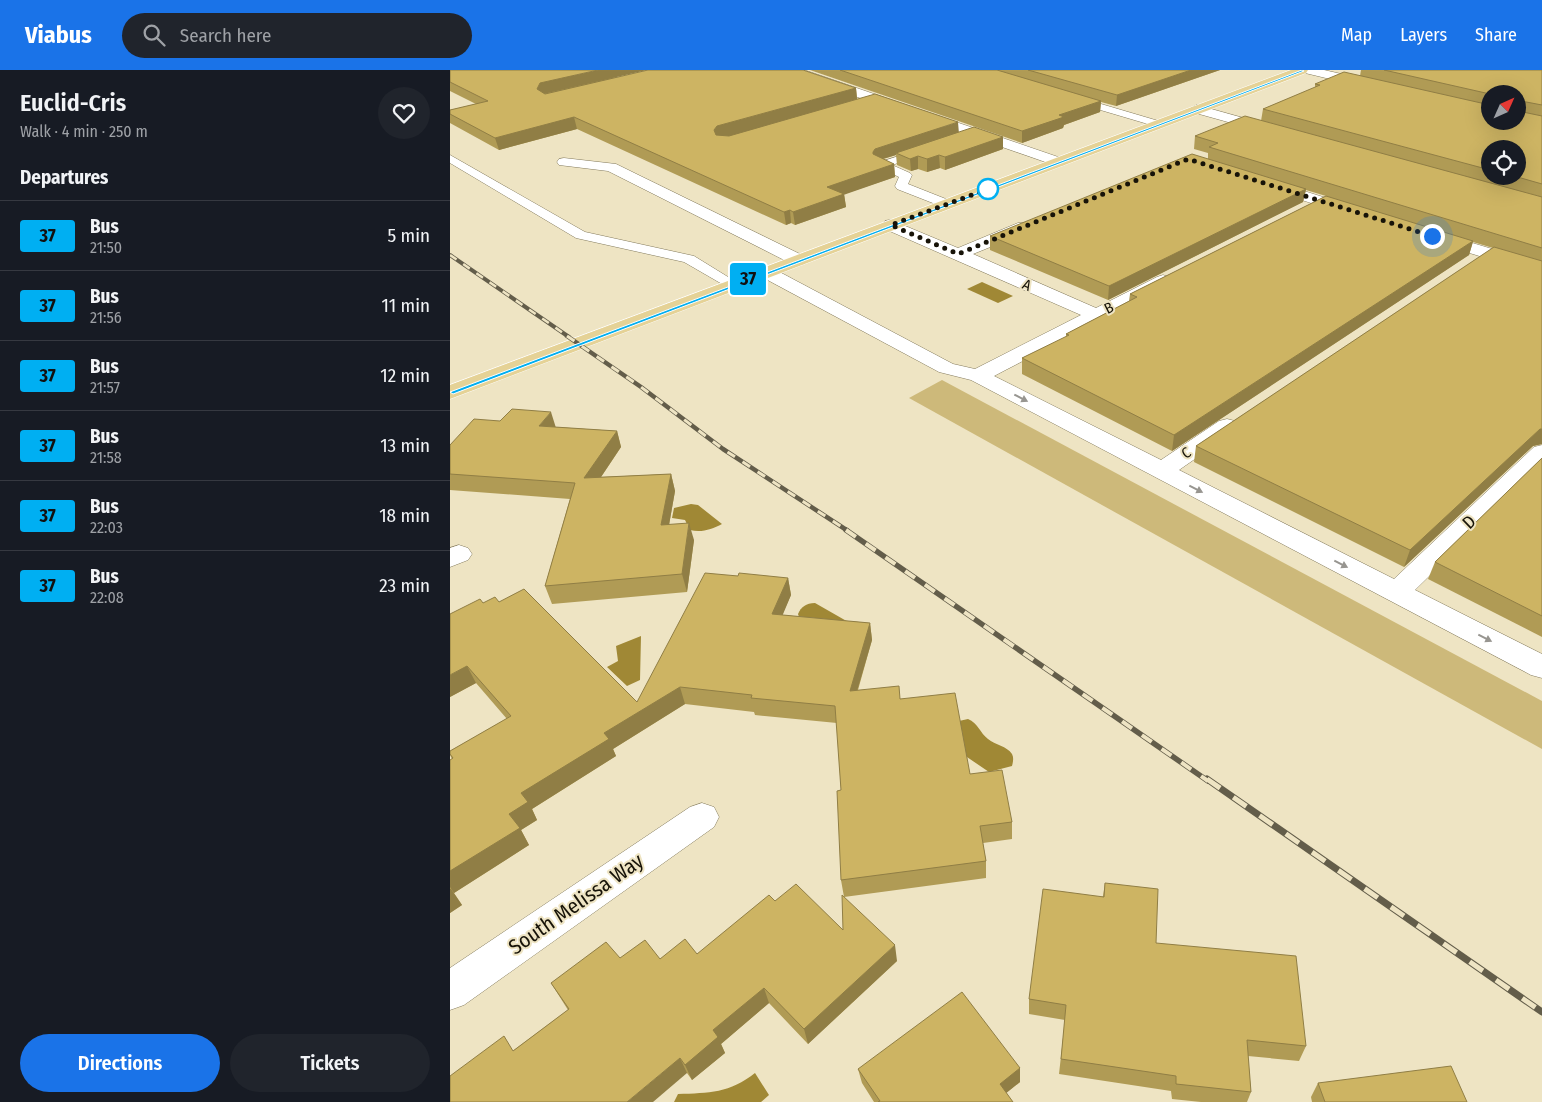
<!DOCTYPE html>
<html lang="en">
<head>
<meta charset="utf-8">
<style>
  body { margin:0; font-family:"Fira Sans Condensed",sans-serif; background:#20242c; color:#f1f3f6; height:100vh; display:flex; flex-direction:column; font-size:19px; white-space:nowrap }
  * { box-sizing:border-box; margin:0 }
  p { font-size:16px; color:#9ea1a6 }
  .icon { flex:none; width:28px; height:28px; fill:none; stroke:currentColor; stroke-width:2; stroke-linecap:round; stroke-linejoin:round }
  .map { position:relative; flex:1; overflow:hidden }
  .details { display:flex; flex-direction:column; background:#171b24; width:450px }
  .details>* { flex:none }
  .badge { padding:0 10px; border-radius:4px; font-size:18px; line-height:32px }
  .needle { width:32px; rotate:45deg }
  .fabs { position:absolute; left:1031px; top:15px; display:grid; gap:10px }
  .fabs a { display:grid; place-items:center; width:45px; height:45px; border-radius:50%; background:#171b24; box-shadow:0 5px 20px #0002; font-size:25px }
  .you { position:absolute; width:25px; height:25px; margin:-12px; border:4px solid #fff; border-radius:50%; background:#1a73e8; box-shadow:0 0 0 8px #1a73e833 }
  .map>.badge { position:absolute; translate:-50% -50%; box-shadow:0 0 0 2px #fff }
  h2 { padding:0 20px; font-size:19px; line-height:45px }
  .round { display:grid; place-items:center; flex:none; width:52px; height:52px; border-radius:26px; background:#20242c }
  .summary { display:flex; align-items:center; justify-content:space-between; height:85px; padding:0 20px }
  h1 { font-size:24px; font-weight:600; line-height:38px }
  .button { display:flex; gap:10px; margin-top:auto; padding:10px 20px }
  .button a { flex:1; height:58px; border-radius:30px; background:#1a73e8; color:#fff; font-size:20px; font-weight:600; line-height:58px; text-align:center }
  .button a+a { background:#20242c; color:#f1f3f6 }
  ul { padding:0; list-style:none }
  li { display:flex; align-items:center; gap:15px; height:70px; padding:0 20px; border-top:1px solid #363941 }
  li div { flex:1 }
  li b { display:block; font-size:19px }
  li em { font-style:normal }
  li .badge { min-width:55px; font-weight:700; text-align:center }
  header { display:flex; align-items:center; gap:30px; box-sizing:border-box; height:70px; padding:0 25px; background:#1a73e8; color:#fff }
  header strong { font-size:24px }
  nav { display:flex; gap:28px; margin-inline-start:auto; font-size:18px }
  .search { width:350px; height:45px; background:#20242c; display:flex; align-items:center; gap:12px; box-sizing:border-box; padding:0 18px; border-radius:28px; color:#9ea1a6; font-size:19px }
  main { display:flex; flex:1; min-height:0 }
  .map>svg:first-child { display:block }
</style>
</head>
<body>
<header>
<strong>Viabus</strong>
<div class="search"><svg class="icon" aria-label="search" viewBox="0 0 24 24"><circle cx="10" cy="10" r="6"/><path d="M15 15l6 6"/></svg>Search here</div>
<nav><a>Map</a><a>Layers</a><a>Share</a></nav>
</header>
<main>
<section class="details">
<div class="summary"><div><h1>Euclid-Cris</h1><p>Walk · 4 min · 250 m</p></div><a class="round"><svg class="icon" aria-label="heart" viewBox="0 0 24 24"><path d="M12 20l-8-8c-3-5 5-10 8-4 3-6 11-1 8 4z"/></svg></a></div>
<h2>Departures</h2>
<ul>
<li><span class="badge" style="background:#00aff2;color:#111">37</span><div><b>Bus</b><p>21:50</p></div><em>5 min</em></li>
<li><span class="badge" style="background:#00aff2;color:#111">37</span><div><b>Bus</b><p>21:56</p></div><em>11 min</em></li>
<li><span class="badge" style="background:#00aff2;color:#111">37</span><div><b>Bus</b><p>21:57</p></div><em>12 min</em></li>
<li><span class="badge" style="background:#00aff2;color:#111">37</span><div><b>Bus</b><p>21:58</p></div><em>13 min</em></li>
<li><span class="badge" style="background:#00aff2;color:#111">37</span><div><b>Bus</b><p>22:03</p></div><em>18 min</em></li>
<li><span class="badge" style="background:#00aff2;color:#111">37</span><div><b>Bus</b><p>22:08</p></div><em>23 min</em></li>
</ul>
<div class="button"><a>Directions</a><a>Tickets</a></div>
</section>
<div class="map">
<svg width="1092" height="1032" viewBox="0 0 1092 1032">
  <rect width="100%" height="100%" fill="#eee4c3"/>
  <path fill="#cdb97a" d="M 492,310 L 1092,631 L 1092,679 L 459,328 Z"/>
  <g fill="#a08835">
    <path d="M 532,212 L 563,226 L 548,233 L 517,219 Z"/>
    <path d="M 241,434 L 248,435 L 272,454 C 262,459 252,463 240,460 L 235,450 L 222,448 L 224,438 Z"/>
    <path d="M 365,533 L 400,553 L 349,547 L 348,544 C 351,537 356,533 365,533 Z"/>
    <path d="M 191,566 L 190,610 L 177,616 L 157,597 L 168,591 L 166,576 Z"/>
    <path d="M 518,649 C 528,653 530,663 538,669 C 545,675 557,676 562,684 C 564,688 563,692 562,696 L 539,702 L 514,685 L 509,651 Z"/>
    <path d="M 305,1003 L 319,1025 L 311,1032 L 224,1032 L 228,1024 C 259,1023 280,1023 305,1003 Z"/>
  </g>
  <g fill="none" stroke-linecap="round" stroke-linejoin="round">
    <g stroke="#847b5d" stroke-width="1">
      <g id="lane">
        <path d="M 624,26 L 712,52 L 713,54 L 708,57 L 620,31 L 620,27 Z"/>
        <path d="M 474,78 L 478,79 L 480,81 L 478,83 L 442,95 L 460,103 L 462,105 L 458,114 L 501,131 L 503,134 L 501,137 L 493,137 L 447,119 L 445,116 L 449,107 L 425,95 L 427,93 Z"/>
        <path d="M 0,85 L 135,162 L 244,186 L 291,215 L 289,218 L 279,218 L 234,192 L 126,168 L 0,93 Z"/>
      </g>
    </g>
    <g stroke="#847b5d" stroke-width="1">
      <g id="street">
        <path d="M 336,0 L 354,0 L 614,89 L 616,92 L 614,95 L 604,95 L 338,3 Z"/>
        <path d="M 853,0 L 874,0 L 926,12 L 928,15 L 922,19 L 855,3 Z"/>
        <path d="M 747,35 L 826,57 L 828,60 L 821,64 L 742,42 L 740,39 Z"/>
        <path d="M 114,88 L 166,94 L 354,186 L 357,190 L 354,194 L 348,195 L 342,194 L 158,101 L 109,95 L 107,92 L 109,89 Z"/>
        <path d="M 819,110 L 908,138 L 910,141 L 908,144 L 902,146 L 814,118 L 811,115 L 814,112 Z"/>
        <path d="M 441,150 L 508,178 L 568,153 L 580,153 L 582,157 L 580,161 L 523,184 L 646,238 L 707,207 L 713,205 L 719,207 L 722,211 L 719,215 L 544,306 L 711,390 L 769,351 L 777,349 L 785,351 L 788,356 L 785,361 L 729,400 L 944,509 L 1084,377 L 1092,375 L 1092,395 L 965,520 L 1092,584 L 1092,608 L 1081,605 L 521,310 L 489,302 L 310,206 L 307,202 L 310,198 L 316,197 L 322,198 L 503,294 L 525,299 L 631,245 L 435,159 L 433,155 L 435,151 Z"/>
        <path d="M 986,162 L 1092,194 L 1092,205 L 980,171 L 977,167 L 980,163 Z"/>
        <path d="M 9,475 L 18,478 L 22,484 L 18,490 L 0,497 L 0,478 Z"/>
        <path d="M 252,733 L 264,737 L 269,747 L 264,757 L 14,935 L 0,940 L 0,898 L 240,737 Z"/>
      </g>
    </g>
    <g stroke="#fff" stroke-width="1">
      <path id="primary" d="M 841,0 L 858,0 L 856,3 L 0,329 L 0,315 Z"/>
    </g>
    <use href="#lane" fill="#fff" fill-rule="evenodd"/>
    <use href="#street" fill="#fff" fill-rule="evenodd"/>
    <use href="#primary" fill="#e5d296" fill-rule="evenodd"/>
    <g stroke="#635d4a" stroke-width="4">
      <path id="rail-far3" d="M 0,185 L 119,267"/>
    </g>
    <g stroke="#635d4a" stroke-width="4.5">
      <path id="rail-far2" d="M 117,266 L 191,317 L 273,379 L 398,461"/>
    </g>
    <g stroke="#635d4a" stroke-width="5.5">
      <path id="rail-far1" d="M 396,460 L 758,711"/>
    </g>
    <g stroke="#635d4a" stroke-width="7">
      <path id="rail" d="M 757,709 L 1092,942"/>
    </g>
    <use href="#rail-far3" stroke="#eee4c3" stroke-width="2.5" stroke-dasharray="8" stroke-linecap="butt"/>
    <use href="#rail-far2" stroke="#eee4c3" stroke-width="3" stroke-dasharray="9" stroke-linecap="butt"/>
    <use href="#rail-far1" stroke="#eee4c3" stroke-width="4" stroke-dasharray="12" stroke-linecap="butt"/>
    <use href="#rail" stroke="#eee4c3" stroke-width="5" stroke-dasharray="16" stroke-linecap="butt"/>
  </g>
  <g fill="#b09b55" fill-rule="evenodd">
    <path d="M 0,0 L 406,18 L 407,29 L 509,62 L 553,67 L 553,79 L 495,100 L 490,98 L 477,102 L 468,99 L 461,101 L 447,95 L 446,85 L 433,89 L 444,94 L 445,107 L 394,124 L 396,137 L 345,155 L 341,153 L 336,155 L 127,59 L 49,80 L 0,53 L 0,40 L 26,34 L 0,21 Z"/>
    <path d="M 360,0 L 770,0 L 666,36 L 651,32 L 650,42 L 614,55 L 613,58 L 572,73 Z"/>
    <path d="M 911,0 L 1092,0 L 1092,374 L 1083,376 L 954,497 L 744,392 L 746,376 L 1043,178 L 1023,172 L 1019,185 L 722,381 L 572,304 L 572,288 L 616,267 L 616,264 L 679,231 L 680,224 L 876,126 L 856,120 L 853,132 L 658,230 L 540,180 L 540,166 L 758,89 L 758,83 L 744,79 L 745,66 L 811,51 L 813,39 L 865,18 L 865,14 L 910,6 ZM 1040,24 L 1068,24 L 1040,51 ZM 1040,79 L 1068,106 L 1040,106 Z"/>
    <path d="M 106,357 L 167,361 L 171,377 L 151,407 L 221,404 L 225,421 L 219,455 L 244,470 L 237,522 L 102,534 L 95,516 L 120,429 L 0,420 L 0,375 Z"/>
    <path d="M 1092,388 L 1092,567 L 978,509 L 985,492 Z"/>
    <path d="M 288,506 L 338,508 L 341,525 L 332,545 L 420,553 L 422,570 L 408,620 L 450,629 L 520,704 L 562,752 L 562,769 L 533,773 L 536,791 L 536,808 L 394,827 L 391,810 L 391,720 L 387,653 L 305,645 L 304,642 L 235,634 L 163,679 L 166,686 L 82,739 L 87,750 L 71,760 L 79,775 L 4,823 L 12,835 L 0,843 L 0,690 L 2,689 L 0,685 L 0,681 L 57,649 L 26,613 L 0,627 L 33,533 L 49,532 L 187,632 Z"/>
    <path d="M 655,813 L 706,873 L 856,976 L 849,991 L 798,986 L 801,1022 L 797,1032 L 751,1032 L 722,1029 L 721,1021 L 609,1004 L 615,950 L 579,944 L 579,929 L 653,826 Z"/>
    <path d="M 325,831 L 393,860 L 447,891 L 358,974 L 319,933 L 271,974 L 275,983 L 242,1010 L 237,1003 L 64,980 L 118,940 L 101,913 L 170,888 L 210,889 L 247,884 Z"/>
    <path d="M 570,998 L 570,1012 L 556,1023 L 563,1032 L 424,1032 L 412,1013 L 408,999 Z"/>
    <path d="M 868,1013 L 1017,1032 L 862,1032 L 861,1027 Z"/>
  </g>
  <g fill="#907e45">
    <path d="M 148,0 L 197,0 L 93,24 L 87,19 L 90,13 Z"/>
    <path d="M 741,0 L 770,0 L 666,36 L 667,25 Z"/>
    <path d="M 406,18 L 407,29 L 266,72 L 264,60 L 267,56 Z"/>
    <path d="M 651,31 L 650,42 L 614,55 L 613,58 L 572,73 L 572,61 L 609,45 Z"/>
    <path d="M 124,47 L 127,59 L 49,80 L 45,68 Z"/>
    <path d="M 508,52 L 509,64 L 446,83 L 446,85 L 426,91 L 424,94 L 423,82 L 425,79 Z"/>
    <path d="M 553,67 L 553,79 L 495,100 L 495,87 Z"/>
    <path d="M 489,85 L 490,98 L 477,102 L 477,89 Z"/>
    <path d="M 468,86 L 468,99 L 461,101 L 460,89 Z"/>
    <path d="M 444,94 L 445,107 L 379,130 L 377,117 Z"/>
    <path d="M 856,119 L 853,132 L 658,230 L 659,216 Z"/>
    <path d="M 394,124 L 396,137 L 345,155 L 343,142 Z"/>
    <path d="M 340,140 L 341,153 L 336,155 L 334,142 Z"/>
    <path d="M 1023,171 L 1019,185 L 722,381 L 724,365 Z"/>
    <path d="M 101,342 L 106,358 L 89,356 Z"/>
    <path d="M 1090,359 L 1092,359 L 1092,374 L 1083,376 L 954,497 L 960,480 Z"/>
    <path d="M 167,361 L 171,377 L 139,425 L 134,408 Z"/>
    <path d="M 221,404 L 225,421 L 216,472 L 211,455 Z"/>
    <path d="M 239,453 L 244,470 L 237,522 L 232,504 Z"/>
    <path d="M 338,508 L 341,525 L 326,561 L 322,544 Z"/>
    <path d="M 420,553 L 422,570 L 402,638 L 400,621 Z"/>
    <path d="M 17,596 L 26,613 L 0,627 L 0,605 Z"/>
    <path d="M 230,617 L 235,634 L 163,679 L 166,686 L 82,739 L 87,750 L 71,760 L 79,775 L 4,823 L 0,817 L 0,801 L 59,744 L 71,723 L 154,663 Z"/>
    <path d="M 0,819 L 1,819 L 12,835 L 0,843 Z"/>
    <path d="M 445,875 L 447,891 L 358,974 L 354,959 Z"/>
    <path d="M 314,918 L 319,933 L 271,974 L 275,983 L 242,1010 L 235,995 L 263,960 Z"/>
    <path d="M 230,988 L 237,1003 L 203,1032 L 177,1032 Z"/>
    <path d="M 570,998 L 570,1012 L 550,1028 L 550,1014 Z"/>
  </g>
  <g fill="#cdb463" stroke="#907e45">
    <path d="M 0,0 L 148,0 L 90,13 L 87,19 L 95,24 L 198,0 L 353,0 L 406,18 L 267,56 L 264,60 L 266,65 L 279,66 L 425,24 L 508,52 L 425,79 L 423,82 L 423,84 L 444,94 L 377,117 L 394,124 L 343,142 L 340,140 L 334,142 L 124,47 L 45,68 L 0,44 L 0,40 L 38,31 L 0,12 Z"/>
    <path d="M 390,0 L 547,0 L 651,31 L 609,45 L 614,47 L 572,61 Z"/>
    <path d="M 578,0 L 741,0 L 667,25 Z"/>
    <path d="M 934,0 L 1092,0 L 1092,35 L 1071,31 L 1070,37 L 1068,39 L 1068,24 L 1040,24 Z"/>
    <path d="M 894,2 L 1040,35 L 1040,51 L 1068,51 L 1068,40 L 1068,41 L 1092,46 L 1092,114 L 1064,106 L 1068,106 L 1068,79 L 1040,79 L 1040,100 L 813,39 L 870,15 L 865,14 Z"/>
    <path d="M 795,46 L 1092,127 L 1092,178 L 759,77 L 768,73 L 745,66 Z"/>
    <path d="M 524,57 L 553,67 L 495,87 L 489,85 L 477,89 L 468,86 L 460,89 L 446,83 Z"/>
    <path d="M 742,84 L 856,119 L 659,216 L 540,166 Z"/>
    <path d="M 876,126 L 1023,171 L 724,365 L 572,288 L 619,265 L 616,264 L 687,227 L 680,224 Z"/>
    <path d="M 1044,177 L 1092,191 L 1092,359 L 1090,359 L 960,480 L 746,376 Z"/>
    <path d="M 62,339 L 101,342 L 89,356 L 167,361 L 134,408 L 221,404 L 211,455 L 239,453 L 232,504 L 95,516 L 125,413 L 0,404 L 0,375 L 24,349 L 50,351 Z"/>
    <path d="M 1092,388 L 1092,546 L 985,492 Z"/>
    <path d="M 255,503 L 288,506 L 289,503 L 338,508 L 322,544 L 420,553 L 400,621 L 449,616 L 450,629 L 505,623 L 520,704 L 552,700 L 562,752 L 530,756 L 536,791 L 391,810 L 387,721 L 391,720 L 385,636 L 301,628 L 302,625 L 230,617 L 154,663 L 159,669 L 71,723 L 78,732 L 59,744 L 70,758 L 0,801 L 0,690 L 3,688 L 0,684 L 0,681 L 61,646 L 17,596 L 0,605 L 0,544 L 30,529 L 33,533 L 45,527 L 49,532 L 74,519 L 187,632 Z"/>
    <path d="M 655,813 L 708,819 L 706,873 L 846,886 L 856,976 L 797,970 L 801,1022 L 726,1014 L 726,1006 L 611,989 L 616,935 L 579,929 L 593,819 L 654,827 Z"/>
    <path d="M 346,814 L 393,860 L 392,825 L 445,875 L 354,959 L 314,918 L 263,960 L 268,967 L 235,995 L 230,988 L 177,1032 L 0,1032 L 0,1006 L 54,966 L 63,981 L 119,939 L 101,913 L 156,872 L 170,888 L 195,870 L 210,889 L 235,869 L 247,884 L 319,825 L 325,831 Z"/>
    <path d="M 512,922 L 570,998 L 550,1014 L 563,1032 L 428,1032 L 430,1031 L 408,999 Z"/>
    <path d="M 1001,996 L 1017,1032 L 875,1032 L 868,1013 Z"/>
  </g>
  <defs><path id="oneway-solid" d="M-6-.8H1V-3.2L6.5 0L1 3.2V.8H-6Z" transform="scale(1.25)"/></defs>
  <g fill="#979590">
    <use href="#oneway-solid" transform="translate(571 328) rotate(27)"/>
    <use href="#oneway-solid" transform="translate(746 419) rotate(27)"/>
    <use href="#oneway-solid" transform="translate(891 494) rotate(27)"/>
    <use href="#oneway-solid" transform="translate(1035 568) rotate(27)"/>
  </g>
  <path fill="#00aff2" stroke="#fff" d="M 852,0 L 854,1 L 3,324 L 0,322 Z"/>
  <g fill="none" stroke-linecap="round" stroke-linejoin="round">
    <path stroke="#171308" stroke-width="5" stroke-dasharray="0 9" d="M 538,119 L 441,155 L 508,184 L 738,89 L 982,166"/>
  </g>
  <circle fill="#fff" stroke="#00aff2" stroke-width="2.5" cx="538" cy="119" r="10"/>
  <g text-anchor="middle" stroke-width="4" stroke-linejoin="round" paint-order="stroke">
    <g font-size="15" fill="#171308" stroke="#eee4c3">
      <text transform="translate(577 215) rotate(24)" y="5">A</text>
      <text transform="translate(659 238) rotate(-27)" y="5">B</text>
      <text transform="translate(736 383) rotate(-34)" y="5">C</text>
    </g>
    <g font-size="18" fill="#171308" stroke="#eee4c3">
      <text transform="translate(1019 452) rotate(-44)" y="6">D</text>
    </g>
    <g font-size="21" fill="#171308" stroke="#eee4c3">
      <text transform="translate(126 834) rotate(-35)" y="7">South Melissa Way</text>
    </g>
  </g>
</svg>
<div class="fabs">
<a><svg class="needle" viewBox="-14 -14 28 28"><path d="M0-13l5 13h-10z" fill="#e53935"/><path d="M0 13l5-13h-10z" fill="#9ea1a6"/></svg></a>
<a><svg class="icon" aria-label="locate" viewBox="0 0 24 24"><circle cx="12" cy="12" r="6"/><path d="M12 2v4M12 18v4M2 12h4M18 12h4"/></svg></a>
</div>
<div class="you" style="left:982px;top:166px"></div>
<b class="badge" style="left:298px;top:209px;background:#00aff2;color:#111">37</b>
</div>
</main>
</body>
</html>
